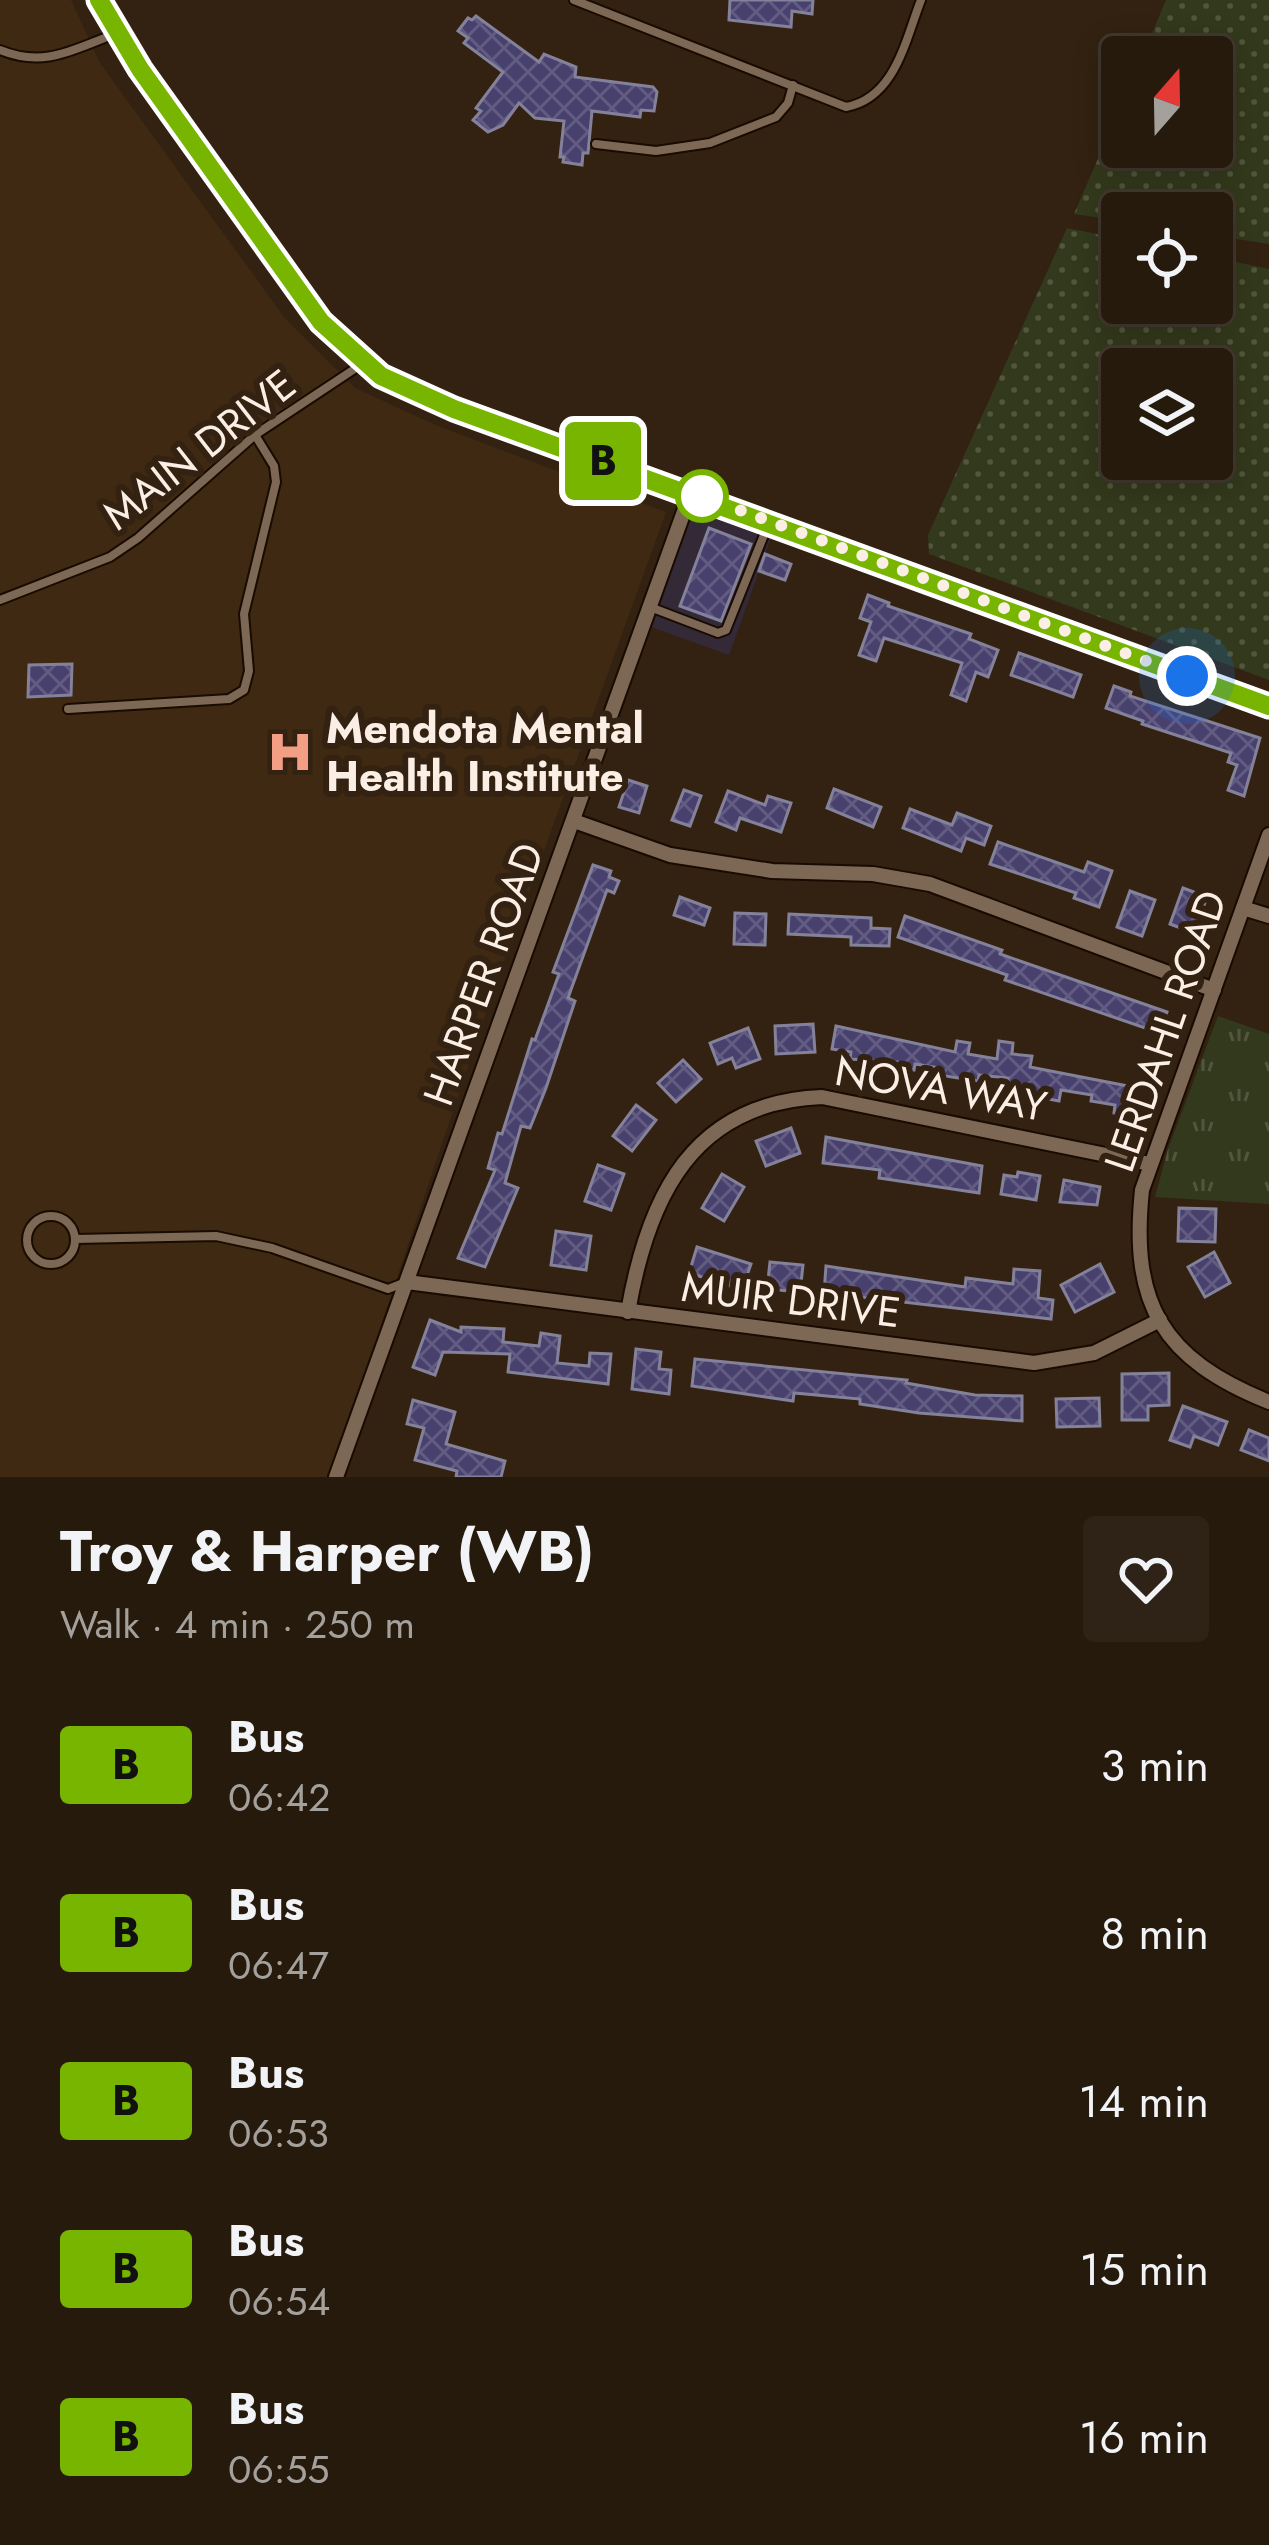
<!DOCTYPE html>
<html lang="en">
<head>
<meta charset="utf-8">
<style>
  body { margin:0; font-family:Jost,sans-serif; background:#2e2316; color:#f1f3f6; height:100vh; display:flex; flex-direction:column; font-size:45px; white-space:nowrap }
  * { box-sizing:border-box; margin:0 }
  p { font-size:39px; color:#a4a19d }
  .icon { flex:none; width:66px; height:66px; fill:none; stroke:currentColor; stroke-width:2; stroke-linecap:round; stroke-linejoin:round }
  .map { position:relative; height:1477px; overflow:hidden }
  .sheet { display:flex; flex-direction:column; background:#261a0d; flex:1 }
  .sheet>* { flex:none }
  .badge { padding:0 24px; border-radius:9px; font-size:42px; line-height:78px }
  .needle { width:78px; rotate:20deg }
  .controls { position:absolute; left:1101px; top:36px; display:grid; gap:24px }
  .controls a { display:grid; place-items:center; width:132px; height:132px; border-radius:12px; background:#261a0d; box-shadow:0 6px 30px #0003,0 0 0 3px #42382e; font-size:60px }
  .you { position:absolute; width:60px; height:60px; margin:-30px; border:9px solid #fff; border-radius:50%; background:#1a73e8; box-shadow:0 0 0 18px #1a73e833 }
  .map>.badge { position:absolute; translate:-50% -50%; box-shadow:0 0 0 6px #fff }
  .round { display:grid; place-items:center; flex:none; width:126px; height:126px; border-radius:12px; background:#2e2316 }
  .headline { display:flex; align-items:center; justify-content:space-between; height:204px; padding:0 60px }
  h1 { font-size:57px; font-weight:700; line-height:90px }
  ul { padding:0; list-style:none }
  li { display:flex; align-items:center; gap:36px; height:168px; padding:0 60px }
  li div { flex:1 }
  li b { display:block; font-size:45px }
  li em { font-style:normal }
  li .badge { min-width:132px; font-weight:700; text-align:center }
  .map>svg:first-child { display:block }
</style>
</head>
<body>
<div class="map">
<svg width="1269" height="1477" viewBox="0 0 1269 1477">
  <defs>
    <pattern id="grass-dots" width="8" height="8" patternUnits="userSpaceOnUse" patternTransform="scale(3)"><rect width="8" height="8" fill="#33391c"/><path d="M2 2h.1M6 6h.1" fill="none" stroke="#51563d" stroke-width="1.8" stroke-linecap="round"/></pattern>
    <pattern id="park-tufts" width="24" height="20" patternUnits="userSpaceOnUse" patternTransform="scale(3)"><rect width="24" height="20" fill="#33391c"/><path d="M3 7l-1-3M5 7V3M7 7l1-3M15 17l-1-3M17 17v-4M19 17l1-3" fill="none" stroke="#51563d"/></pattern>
    <pattern id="building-cross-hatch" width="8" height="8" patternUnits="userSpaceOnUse" patternTransform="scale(3)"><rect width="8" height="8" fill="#48406d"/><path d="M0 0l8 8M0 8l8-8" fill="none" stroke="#635c82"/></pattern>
  </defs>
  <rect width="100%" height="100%" fill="#321"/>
  <path fill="#342937" d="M 691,492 L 776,524 L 729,655 L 643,624 Z"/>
  <path fill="#3f2912" d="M 0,0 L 71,0 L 100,63 L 284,317 L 355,388 L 438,426 L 666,512 L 493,992 L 330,1477 L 0,1477 Z"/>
  <g fill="url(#grass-dots)" fill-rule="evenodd">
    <path d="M 1166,0 L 1269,0 L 1269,244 L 1212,235 L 1212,213 L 1122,213 L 1122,221 L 1074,214 L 1122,103 L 1122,147 L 1212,147 L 1212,57 L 1142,57 Z"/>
    <path d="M 1067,228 L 1122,239 L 1122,303 L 1212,303 L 1212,257 L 1269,269 L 1269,680 L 929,554 L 928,535 ZM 1212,369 L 1212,459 L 1122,459 L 1122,369 Z"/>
  </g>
  <path fill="url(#park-tufts)" d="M 1218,1016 L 1269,1034 L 1269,1204 L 1155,1197 L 1168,1149 Z"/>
  <g fill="url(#building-cross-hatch)" stroke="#84819a" stroke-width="3">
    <path d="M 730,0 L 813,0 L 812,14 L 792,11 L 791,27 L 729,20 Z"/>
    <path d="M 476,16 L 539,62 L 544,54 L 576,67 L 575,77 L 653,87 L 657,92 L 654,111 L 641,110 L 640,117 L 592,111 L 588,153 L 583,153 L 582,165 L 563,162 L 564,157 L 560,157 L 564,121 L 535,118 L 519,103 L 503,125 L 488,132 L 473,120 L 481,111 L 476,108 L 503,72 L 464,43 L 468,38 L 458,31 L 468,18 L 472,20 Z"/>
    <path d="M 709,528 L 751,544 L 721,621 L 680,606 Z"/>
    <path d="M 765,554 L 791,564 L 785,580 L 759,571 Z"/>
    <path d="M 868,595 L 889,603 L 888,606 L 971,634 L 969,639 L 998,650 L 988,677 L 976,672 L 966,701 L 951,695 L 962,663 L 884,638 L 876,661 L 859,655 L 871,622 L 860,618 Z"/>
    <path d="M 1019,653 L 1081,675 L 1073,697 L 1011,675 Z"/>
    <path d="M 72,664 L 71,695 L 28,697 L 29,665 Z"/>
    <path d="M 1114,686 L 1131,692 L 1130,696 L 1260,738 L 1244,796 L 1228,790 L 1237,765 L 1228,762 L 1231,753 L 1142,724 L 1143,721 L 1106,708 Z"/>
    <path d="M 628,780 L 647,786 L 639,813 L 619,807 Z"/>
    <path d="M 834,789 L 881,807 L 873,827 L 827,808 Z"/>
    <path d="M 684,790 L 701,796 L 690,826 L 672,820 Z"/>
    <path d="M 728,791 L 765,805 L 768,796 L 791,803 L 781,832 L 740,818 L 736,830 L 716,822 Z"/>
    <path d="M 910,809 L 952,825 L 957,813 L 991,826 L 984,845 L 966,838 L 961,851 L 903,828 Z"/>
    <path d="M 998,842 L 1084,872 L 1088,862 L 1112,871 L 1099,907 L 1074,898 L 1076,893 L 990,864 Z"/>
    <path d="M 593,865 L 611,871 L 609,877 L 619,881 L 614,893 L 607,890 L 568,998 L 575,1001 L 546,1088 L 530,1128 L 521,1126 L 505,1183 L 518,1188 L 485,1267 L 458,1258 L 495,1170 L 488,1168 L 498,1133 L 502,1134 L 532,1039 L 535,1040 L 559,974 L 553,972 Z"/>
    <path d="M 1183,888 L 1207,897 L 1194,933 L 1170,924 Z"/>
    <path d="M 1130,891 L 1155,900 L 1142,936 L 1117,927 Z"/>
    <path d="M 680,897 L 710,908 L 704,925 L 674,915 Z"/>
    <path d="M 735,913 L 766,914 L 765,945 L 734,944 Z"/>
    <path d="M 789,914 L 871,918 L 871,928 L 890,929 L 889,946 L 851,945 L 851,937 L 788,934 Z"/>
    <path d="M 905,916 L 1002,950 L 1000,954 L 1167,1012 L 1160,1033 L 1005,980 L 1007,975 L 898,937 Z"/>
    <path d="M 813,1024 L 815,1052 L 776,1054 L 775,1026 Z"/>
    <path d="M 836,1026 L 955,1052 L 957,1041 L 970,1043 L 968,1054 L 997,1059 L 999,1041 L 1013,1043 L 1012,1054 L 1032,1056 L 1030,1067 L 1133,1087 L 1129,1115 L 1114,1113 L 1115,1105 L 1091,1101 L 1092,1095 L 1061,1090 L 1059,1101 L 1043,1098 L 1043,1094 L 1007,1089 L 1008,1078 L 979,1075 L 978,1081 L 939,1075 L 940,1068 L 915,1064 L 914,1070 L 896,1067 L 897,1062 L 850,1059 L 851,1052 L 832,1049 Z"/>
    <path d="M 748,1028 L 760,1059 L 736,1068 L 732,1058 L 718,1064 L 710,1043 Z"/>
    <path d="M 683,1060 L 701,1079 L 676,1102 L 658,1083 Z"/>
    <path d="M 636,1105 L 656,1120 L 632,1151 L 613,1136 Z"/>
    <path d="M 791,1128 L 800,1153 L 766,1166 L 756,1141 Z"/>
    <path d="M 826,1137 L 982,1166 L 979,1193 L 879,1178 L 880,1170 L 823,1163 Z"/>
    <path d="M 598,1165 L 624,1174 L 611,1210 L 585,1201 Z"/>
    <path d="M 1018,1172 L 1040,1176 L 1036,1200 L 1001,1194 L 1004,1175 L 1017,1177 Z"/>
    <path d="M 722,1174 L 744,1187 L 724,1221 L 702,1208 Z"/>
    <path d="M 1064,1180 L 1100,1187 L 1097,1205 L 1060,1202 Z"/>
    <path d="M 1179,1208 L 1216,1209 L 1215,1242 L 1178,1241 Z"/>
    <path d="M 556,1231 L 591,1236 L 586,1270 L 551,1265 Z"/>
    <path d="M 697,1247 L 751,1264 L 745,1281 L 733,1276 L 730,1286 L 689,1273 Z"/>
    <path d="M 1214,1252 L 1230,1283 L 1205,1297 L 1188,1267 Z"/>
    <path d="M 770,1262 L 803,1265 L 800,1292 L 767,1289 Z"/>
    <path d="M 1100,1264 L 1114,1292 L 1075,1312 L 1061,1285 Z"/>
    <path d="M 826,1266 L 965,1287 L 966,1278 L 1013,1284 L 1014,1269 L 1040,1271 L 1038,1298 L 1053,1300 L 1051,1319 L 824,1293 Z"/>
    <path d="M 430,1320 L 461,1332 L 461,1327 L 504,1329 L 503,1342 L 539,1346 L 541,1333 L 560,1336 L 557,1363 L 589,1366 L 590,1353 L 611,1354 L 608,1384 L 508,1372 L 510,1354 L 443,1352 L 435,1375 L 413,1367 Z"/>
    <path d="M 636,1349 L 661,1352 L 659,1369 L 671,1370 L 669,1394 L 632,1389 Z"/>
    <path d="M 695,1359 L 907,1380 L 906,1383 L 975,1395 L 1022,1396 L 1022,1421 L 919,1413 L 860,1404 L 860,1399 L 794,1393 L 793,1401 L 692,1386 Z"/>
    <path d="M 1169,1373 L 1169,1405 L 1148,1406 L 1148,1420 L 1122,1420 L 1122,1374 Z"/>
    <path d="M 1099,1398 L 1100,1426 L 1057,1427 L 1056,1399 Z"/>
    <path d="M 413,1400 L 455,1412 L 446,1444 L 505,1461 L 501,1477 L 456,1477 L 457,1471 L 415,1460 L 424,1428 L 407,1424 Z"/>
    <path d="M 1183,1406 L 1227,1422 L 1218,1445 L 1194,1436 L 1190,1447 L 1170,1440 Z"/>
    <path d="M 1249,1430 L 1269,1438 L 1269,1461 L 1241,1450 Z"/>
  </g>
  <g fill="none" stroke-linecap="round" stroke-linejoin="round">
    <g stroke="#1a0b00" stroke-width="12">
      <g id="service">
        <path d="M 574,0 L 846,107 C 895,98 905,41 921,0"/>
        <path d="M 0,50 C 46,69 75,48 118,33"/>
        <path d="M 596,144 L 656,151 L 710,143 L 776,117 L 788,103 L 793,85"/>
        <path d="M 0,600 L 110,557 L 138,538 L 255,435 L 362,364"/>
        <path d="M 650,607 L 718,633 L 726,630 L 768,525"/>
        <path d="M 68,709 L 229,699 L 244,690 L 249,671 L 244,614 L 276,482 L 274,466 L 255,435"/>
        <circle cx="51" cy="1240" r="24"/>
        <path d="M 75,1239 L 216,1236 L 272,1248 L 388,1289 L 406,1282"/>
      </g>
    </g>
    <g stroke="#1a0b00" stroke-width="18">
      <g id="minor">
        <path d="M 574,821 L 670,855 L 772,871 L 873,874 L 930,884 L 1214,990"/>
        <path d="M 1269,835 L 1142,1190 C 1130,1304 1162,1359 1269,1402"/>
        <path d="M 1243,908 L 1269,916"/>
        <path d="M 407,1282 L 1034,1363 L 1094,1353 L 1160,1320"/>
        <path d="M 628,1312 C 648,1196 693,1102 822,1097 L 1150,1164"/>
        <path d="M 336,1477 L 691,492"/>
      </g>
    </g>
    <g stroke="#1a0b00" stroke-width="21">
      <path id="tertiary" d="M 99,0 L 140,69 L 321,323 L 381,376 L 455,408 L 1269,706"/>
    </g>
    <use href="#service" stroke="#7c6855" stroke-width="8"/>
    <use href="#minor" stroke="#7c6855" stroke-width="14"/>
    <use href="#tertiary" stroke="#7c6855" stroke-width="16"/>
  </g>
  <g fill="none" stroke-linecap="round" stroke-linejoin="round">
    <g stroke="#fff" stroke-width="27">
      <path id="line" d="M 99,0 L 140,69 L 321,322 L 381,376 L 454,409 L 1269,706"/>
    </g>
    <use href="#line" stroke="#78b500" stroke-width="18"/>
    <path stroke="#fbefe5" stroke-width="12" stroke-dasharray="0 21.6" d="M 702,496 L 691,492 L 1187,676"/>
  </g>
  <defs>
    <g id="hospital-bare" transform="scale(3.6)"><path d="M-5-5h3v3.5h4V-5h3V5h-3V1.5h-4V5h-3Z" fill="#f39f86" stroke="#321" stroke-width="2.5" paint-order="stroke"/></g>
  </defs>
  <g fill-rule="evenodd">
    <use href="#hospital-bare" x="290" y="752"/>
  </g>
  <circle fill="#fff" stroke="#78b500" stroke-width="6" cx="702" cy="496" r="24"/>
  <g text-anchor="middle" stroke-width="12" stroke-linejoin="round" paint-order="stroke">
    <g font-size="42" fill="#fbefe5" stroke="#321">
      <text transform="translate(199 449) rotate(-38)" y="15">MAIN DRIVE</text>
      <text transform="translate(483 974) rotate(-70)" y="15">HARPER ROAD</text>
      <text transform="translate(1165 1031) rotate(-71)" y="15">LERDAHL ROAD</text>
      <text transform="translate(941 1088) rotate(10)" y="15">NOVA WAY</text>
      <text transform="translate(791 1299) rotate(7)" y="15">MUIR DRIVE</text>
    </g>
    <g font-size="42" font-weight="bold" fill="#fbefe5" stroke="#321" text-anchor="start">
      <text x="326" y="743">Mendota Mental<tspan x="326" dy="48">Health Institute</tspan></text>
    </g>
  </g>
</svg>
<div class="controls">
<a><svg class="needle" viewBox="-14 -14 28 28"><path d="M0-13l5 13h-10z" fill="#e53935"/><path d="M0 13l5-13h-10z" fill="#a4a19d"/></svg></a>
<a><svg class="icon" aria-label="locate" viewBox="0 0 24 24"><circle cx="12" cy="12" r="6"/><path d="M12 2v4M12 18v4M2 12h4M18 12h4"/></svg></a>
<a><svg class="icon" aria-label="layers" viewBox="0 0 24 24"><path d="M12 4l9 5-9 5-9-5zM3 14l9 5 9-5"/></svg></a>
</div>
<div class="you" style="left:1187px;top:676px"></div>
<b class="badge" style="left:603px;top:461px;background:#78b500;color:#111">B</b>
</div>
<section class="sheet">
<div class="headline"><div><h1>Troy &amp; Harper (WB)</h1><p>Walk · 4 min · 250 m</p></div><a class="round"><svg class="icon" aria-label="heart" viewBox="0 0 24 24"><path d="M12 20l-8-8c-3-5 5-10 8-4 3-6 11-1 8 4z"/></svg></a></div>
<ul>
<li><span class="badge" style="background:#78b500;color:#111">B</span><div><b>Bus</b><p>06:42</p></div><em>3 min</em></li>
<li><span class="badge" style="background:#78b500;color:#111">B</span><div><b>Bus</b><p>06:47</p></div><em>8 min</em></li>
<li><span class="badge" style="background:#78b500;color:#111">B</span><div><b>Bus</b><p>06:53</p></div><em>14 min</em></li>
<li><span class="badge" style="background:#78b500;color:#111">B</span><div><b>Bus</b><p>06:54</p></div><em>15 min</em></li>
<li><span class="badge" style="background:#78b500;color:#111">B</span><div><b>Bus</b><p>06:55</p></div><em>16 min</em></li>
</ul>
</section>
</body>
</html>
